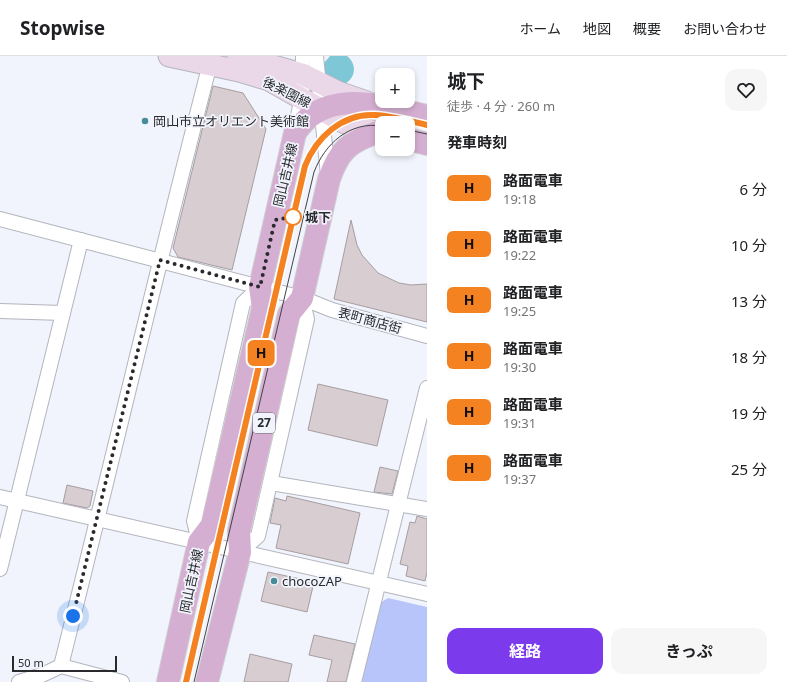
<!DOCTYPE html>
<html lang="ja">
<head>
<meta charset="utf-8">
<style>
  body { margin:0; font-family:"Noto Sans","Noto Sans JP",sans-serif; background:#f6f6f6; color:#202124; height:100vh; display:flex; flex-direction:column; font-size:15px; white-space:nowrap }
  * { box-sizing:border-box; margin:0 }
  p { font-size:13px; color:#757577 }
  .icon { flex:none; width:22px; height:22px; fill:none; stroke:currentColor; stroke-width:2; stroke-linecap:round; stroke-linejoin:round }
  .map { position:relative; flex:1; overflow:hidden }
  .sheet { display:flex; flex-direction:column; background:#fff; width:360px }
  .sheet>* { flex:none }
  .badge { padding:0 8px; border-radius:6px; font-size:14px; line-height:26px }
  .fabs { position:absolute; left:375px; top:12px; display:grid; gap:8px }
  .fabs a { display:grid; place-items:center; width:40px; height:40px; border-radius:8px; background:#fff; box-shadow:0 2px 6px #0003; font-size:20px }
  .scale { position:absolute; left:12px; bottom:10px; width:105px; box-sizing:border-box; padding-left:4px; border:2px solid #2a2a2e; border-top:0; font-size:11px; line-height:14px; white-space:nowrap; color:#2a2a2e; -webkit-text-stroke:3px #f1f4fc; paint-order:stroke }
  .you { position:absolute; width:20px; height:20px; margin:-10px; border:3px solid #fff; border-radius:50%; background:#1a73e8; box-shadow:0 0 0 6px #1a73e833 }
  .map>.badge { position:absolute; translate:-50% -50%; box-shadow:0 0 0 2px #fff }
  h2 { padding:0 20px; font-size:15px; line-height:36px }
  .round { display:grid; place-items:center; flex:none; width:42px; height:42px; border-radius:12px; background:#f6f6f6 }
  .overview { display:flex; align-items:center; justify-content:space-between; height:68px; padding:0 20px }
  h1 { font-size:19px; font-weight:700; line-height:30px }
  .action { display:flex; gap:8px; margin-top:auto; padding:8px 20px }
  .action a { flex:1; height:46px; border-radius:12px; background:#7c3aed; color:#fff; font-size:16px; font-weight:700; line-height:46px; text-align:center }
  .action a+a { background:#f6f6f6; color:#202124 }
  ul { padding:0; list-style:none }
  li { display:flex; align-items:center; gap:12px; height:56px; padding:0 20px }
  li div { flex:1 }
  li b { display:block; font-size:15px }
  li em { font-style:normal }
  li .badge { min-width:44px; font-weight:700; text-align:center }
  header { display:flex; align-items:center; gap:24px; box-sizing:border-box; height:56px; padding:0 20px; background:#fff; border-bottom:1px solid #e0e0e0 }
  header strong { font-size:19px }
  nav { display:flex; gap:22px; margin-inline-start:auto; font-size:14px }
  main { display:flex; flex:1; min-height:0 }
  .map>svg:first-child { display:block }
</style>
</head>
<body>
<header>
<strong>Stopwise</strong>
<nav><a>ホーム</a><a>地図</a><a>概要</a><a>お問い合わせ</a></nav>
</header>
<main>
<div class="map">
<svg width="427" height="626" viewBox="0 0 427 626">
  <rect width="100%" height="100%" fill="#f1f4fc"/>
  <path fill="#b8c5fa" d="M 388,542 L 427,551 L 427,626 L 362,626 L 380,547 Z"/>
  <path fill="#7ec7d7" d="M 330,0 L 347,0 C 357,8 356,21 345,28 L 324,20 L 324,7 Z"/>
  <g fill="#d8ced2" stroke="#a69da1">
    <path d="M 213,30 L 243,37 L 266,73 L 232,214 L 178,201 L 173,192 Z"/>
    <path d="M 351,164 L 357,189 L 362,199 L 378,217 L 399,227 L 411,229 L 427,228 L 427,266 L 334,243 Z"/>
    <path d="M 318,328 L 388,344 L 377,390 L 308,374 Z"/>
    <path d="M 380,411 L 398,415 L 392,438 L 374,436 Z"/>
    <path d="M 67,429 L 93,435 L 90,450 L 87,452 L 63,447 Z"/>
    <path d="M 287,440 L 360,457 L 348,508 L 276,492 L 281,469 L 270,467 L 275,442 L 286,445 Z"/>
    <path d="M 417,460 L 427,463 L 427,516 L 425,525 L 406,520 L 408,510 L 400,508 L 410,466 L 415,467 Z"/>
    <path d="M 268,516 L 314,526 L 307,556 L 261,545 Z"/>
    <path d="M 314,579 L 355,588 L 346,626 L 327,626 L 332,604 L 309,599 Z"/>
    <path d="M 250,598 L 292,608 L 288,626 L 244,626 Z"/>
  </g>
  <g fill="none" stroke-linecap="round" stroke-linejoin="round">
    <g stroke="#b3b5bd" stroke-width="16">
      <g id="street">
        <path d="M 316,0 L 328,119"/>
        <path d="M 295,74 L 302,41 L 303,0"/>
        <path d="M 0,163 L 302,242 L 332,254 L 427,280"/>
        <path d="M 0,255 L 63,257"/>
        <path d="M 271,427 L 427,453"/>
        <path d="M 0,441 L 427,538"/>
        <path d="M 199,486 L 194,465 L 243,247 L 260,231"/>
        <path d="M 240,496 L 258,480 L 307,263 L 302,242"/>
        <path d="M 0,513 L 81,184"/>
        <path d="M 61,610 C 112,407 159,203 212,0"/>
        <path d="M 19,626 L 42,619 L 61,610 L 122,626"/>
        <path d="M 354,626 L 427,332"/>
      </g>
    </g>
    <g stroke="#b3b5bd" stroke-width="23">
      <g id="secondary">
        <path d="M 169,0 L 239,15 L 269,24 L 343,66 L 357,72 L 378,76"/>
        <path d="M 238,0 L 302,18 L 338,36 L 367,46"/>
      </g>
    </g>
    <g stroke="#d0d0d1" stroke-width="24">
      <g id="primary">
        <path d="M 408,83 L 427,88"/>
        <path d="M 168,626 L 199,486 L 212,469 L 263,252 L 260,231 L 295,77 C 325,30 383,50 427,60"/>
        <path d="M 207,626 L 240,496 L 239,475 L 289,258 L 302,242 L 329,123 C 339,94 349,86 378,76 L 382,77"/>
      </g>
    </g>
    <use href="#street" stroke="#fff" stroke-width="14"/>
    <use href="#secondary" stroke="#ead7e8" stroke-width="21"/>
    <use href="#primary" stroke="#d5afd1" stroke-width="22"/>
    <g stroke="#434348" stroke-width="1">
      <path d="M 408,74 L 427,78"/>
      <path d="M 186,626 L 305,110 C 316,82 342,57 375,59 C 392,60 410,65 427,69"/>
      <path d="M 194,626 L 314,116 C 325,88 349,65 382,70"/>
    </g>
  </g>
  <g fill="none" stroke-linecap="round" stroke-linejoin="round">
    <g stroke="#fff" stroke-width="9">
      <path id="line" d="M 186,626 L 305,110 C 316,82 342,57 375,59 C 392,60 410,65 427,69"/>
    </g>
    <use href="#line" stroke="#f58220" stroke-width="6"/>
    <path stroke="#2a2a2e" stroke-width="4" stroke-dasharray="0 7.2" d="M 73,560 L 160,204 L 260,231 L 275,164 L 293,161"/>
  </g>
  <g fill="#468b98" stroke="#f1f4fc" stroke-width="1.5">
    <circle cx="145" cy="65" r="4"/>
    <circle cx="274" cy="525" r="4"/>
  </g>
  <circle fill="#fff" stroke="#f58220" stroke-width="2" cx="293" cy="161" r="8"/>
  <g text-anchor="middle" stroke-width="3.5" stroke-linejoin="round" paint-order="stroke">
    <rect fill="#f1f4fc" stroke="#66676c" stroke-width="1" x="253" y="357" width="22" height="20" rx="3"/>
    <g font-size="12" font-weight="bold" fill="#2a2a2e">
      <text x="264" y="371">27</text>
    </g>
    <g font-size="13" fill="#2a2a2e" stroke="#f1f4fc">
      <text transform="translate(287 36) rotate(27)" y="5">後楽園線</text>
      <text transform="translate(285 119) rotate(-77)" y="5">岡山吉井線</text>
      <text transform="translate(370 264) rotate(15)" y="5">表町商店街</text>
      <text transform="translate(191 525) rotate(-78)" y="5">岡山吉井線</text>
    </g>
    <g font-size="13" fill="#2a2a2e" stroke="#f1f4fc" text-anchor="start">
      <text x="153" y="70">岡山市立オリエント美術館</text>
      <text x="282" y="530">chocoZAP</text>
    </g>
    <g font-size="13" font-weight="bold" fill="#2a2a2e" stroke="#f1f4fc" text-anchor="start">
      <text x="305" y="166">城下</text>
    </g>
  </g>
</svg>
<div class="fabs">
<a>+</a>
<a>−</a>
</div>
<div class="scale">50 m</div>
<div class="you" style="left:73px;top:560px"></div>
<b class="badge" style="left:261px;top:297px;background:#f58220;color:#111">H</b>
</div>
<section class="sheet">
<div class="overview"><div><h1>城下</h1><p>徒歩 · 4 分 · 260 m</p></div><a class="round"><svg class="icon" aria-label="heart" viewBox="0 0 24 24"><path d="M12 20l-8-8c-3-5 5-10 8-4 3-6 11-1 8 4z"/></svg></a></div>
<h2>発車時刻</h2>
<ul>
<li><span class="badge" style="background:#f58220;color:#111">H</span><div><b>路面電車</b><p>19:18</p></div><em>6 分</em></li>
<li><span class="badge" style="background:#f58220;color:#111">H</span><div><b>路面電車</b><p>19:22</p></div><em>10 分</em></li>
<li><span class="badge" style="background:#f58220;color:#111">H</span><div><b>路面電車</b><p>19:25</p></div><em>13 分</em></li>
<li><span class="badge" style="background:#f58220;color:#111">H</span><div><b>路面電車</b><p>19:30</p></div><em>18 分</em></li>
<li><span class="badge" style="background:#f58220;color:#111">H</span><div><b>路面電車</b><p>19:31</p></div><em>19 分</em></li>
<li><span class="badge" style="background:#f58220;color:#111">H</span><div><b>路面電車</b><p>19:37</p></div><em>25 分</em></li>
</ul>
<div class="action"><a>経路</a><a>きっぷ</a></div>
</section>
</main>
</body>
</html>
